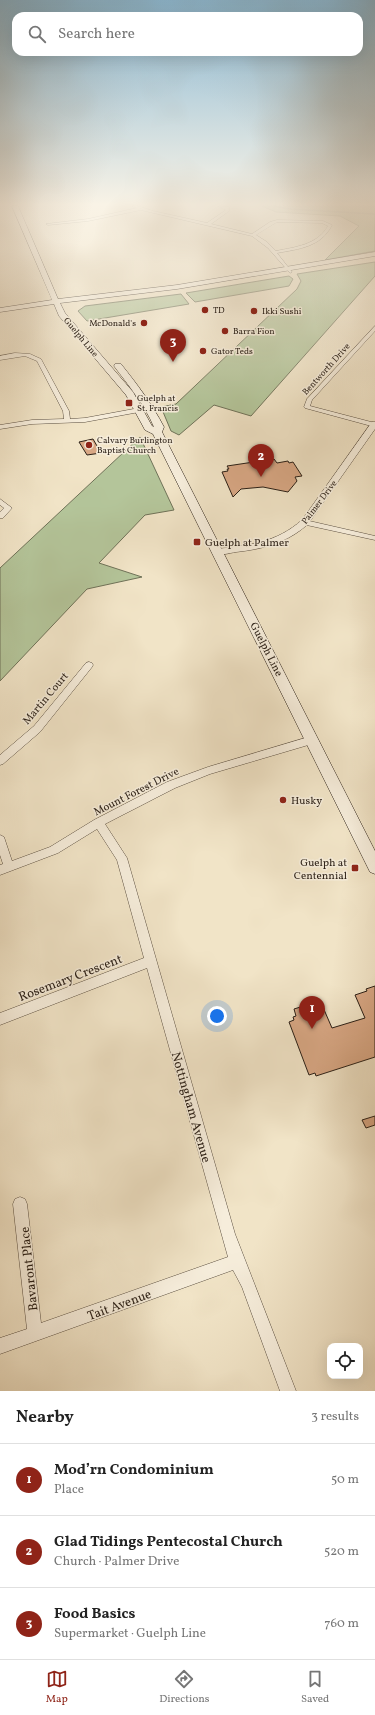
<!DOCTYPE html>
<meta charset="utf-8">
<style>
body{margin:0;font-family:Vollkorn,serif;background:#f6f6f6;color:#222}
.controls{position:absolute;right:12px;bottom:12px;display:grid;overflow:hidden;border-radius:8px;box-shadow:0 4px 16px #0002}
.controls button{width:36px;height:36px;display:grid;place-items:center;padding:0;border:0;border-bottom:1px solid #e0e0e0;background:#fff;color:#222;font:20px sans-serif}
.you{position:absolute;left:217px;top:1016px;width:14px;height:14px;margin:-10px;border:3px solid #fff;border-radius:50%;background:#1a73e8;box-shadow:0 0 0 6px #1a73e833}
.badge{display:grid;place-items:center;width:26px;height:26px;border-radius:50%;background:#8f2418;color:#fff;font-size:13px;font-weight:700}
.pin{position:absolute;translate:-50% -33px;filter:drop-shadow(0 1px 2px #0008)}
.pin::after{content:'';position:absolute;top:21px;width:14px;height:12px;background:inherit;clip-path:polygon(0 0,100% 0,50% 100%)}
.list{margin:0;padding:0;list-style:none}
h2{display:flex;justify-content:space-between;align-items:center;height:52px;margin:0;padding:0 16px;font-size:17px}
h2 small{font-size:13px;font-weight:400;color:#767676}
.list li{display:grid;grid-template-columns:26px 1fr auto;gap:12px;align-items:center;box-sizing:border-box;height:72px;padding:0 16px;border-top:1px solid #e0e0e0}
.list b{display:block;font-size:15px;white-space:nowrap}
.list p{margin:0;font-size:13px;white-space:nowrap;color:#767676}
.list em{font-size:13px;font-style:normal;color:#767676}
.icon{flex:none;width:22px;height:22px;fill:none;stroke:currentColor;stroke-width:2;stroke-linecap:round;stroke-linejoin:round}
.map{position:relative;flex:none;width:375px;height:1391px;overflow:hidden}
.search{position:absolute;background:#fff;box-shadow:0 4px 16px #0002;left:12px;right:12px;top:12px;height:44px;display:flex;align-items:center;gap:10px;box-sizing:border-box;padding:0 14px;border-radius:12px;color:#767676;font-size:15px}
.sheet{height:268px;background:#fff}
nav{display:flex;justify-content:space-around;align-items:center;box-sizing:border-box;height:56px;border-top:1px solid #e0e0e0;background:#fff;font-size:11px;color:#767676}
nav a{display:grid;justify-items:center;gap:2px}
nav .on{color:#8f2418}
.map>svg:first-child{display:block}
</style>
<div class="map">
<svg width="375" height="1391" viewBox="0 0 375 1391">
<rect width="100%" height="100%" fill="#f1e4c7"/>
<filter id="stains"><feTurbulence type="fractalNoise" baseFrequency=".005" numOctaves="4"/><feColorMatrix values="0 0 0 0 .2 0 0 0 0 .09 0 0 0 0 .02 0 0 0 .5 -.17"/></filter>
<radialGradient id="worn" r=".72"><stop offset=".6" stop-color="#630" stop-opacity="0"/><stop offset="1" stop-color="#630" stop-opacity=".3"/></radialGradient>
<!-- green -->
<g fill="#b4c59a" stroke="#6f7258">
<polygon points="262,206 375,206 375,251 325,260 359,226 340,216 276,212"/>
<polygon points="375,262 375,276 251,416 214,405 179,435 171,431 161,407 176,404 297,289 301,281 297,274"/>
<polygon points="289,276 293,279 289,286 195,302 186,293"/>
<polygon points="181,294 189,304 87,321 78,311 85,306"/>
<polygon points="140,437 174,510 145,515 99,563 142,577 87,589 0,681 0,568"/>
</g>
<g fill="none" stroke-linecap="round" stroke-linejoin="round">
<!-- stream -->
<polyline stroke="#6e7e77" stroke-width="1.5" points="273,206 290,209 375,214"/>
</g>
<!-- building -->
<g fill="#d8a784" stroke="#2a1f16">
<polygon points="93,439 101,453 87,455 79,442"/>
<polygon points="274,459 277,463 288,461 289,463 293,462 302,476 295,477 297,481 288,492 263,487 241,489 233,497 222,472 228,471 227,469 229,469 227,466"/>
<polygon points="375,986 375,1057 316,1076 315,1073 309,1075 289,1022 294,1020 293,1017 296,1016 294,1009 307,1005 308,1009 322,1005 332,1028 365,1018 355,995 367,991 366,989"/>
<polygon points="375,1116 375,1125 366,1128 362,1120"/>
</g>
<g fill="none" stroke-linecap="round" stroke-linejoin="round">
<!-- minor casing -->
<g stroke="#5c5042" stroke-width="1">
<g id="minor">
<path d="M132,206H138L153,211L207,223L226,210L218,206L229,207V211L211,224L252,234L270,222L277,220L323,221L332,225C321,247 299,249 277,253L292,272L290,273L268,248L252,236L141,210L88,221L48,225L46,224L88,219L137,208ZM277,222L322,223L328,226C317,245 296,247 276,251L267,242L256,235Z"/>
<polygon points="375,326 375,331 312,400 310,406 375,423 375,427 305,408 304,407 307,399"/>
<polygon points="15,353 30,354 41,359 69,411 70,419 85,418 150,406 153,408 150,410 85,422 32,424 0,429 0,425 32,420 64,419 63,411 37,361 25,356 0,360 0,356"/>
<polygon points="0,499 12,508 3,518 0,518 0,512 4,508 0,505"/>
<polygon points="302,520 305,520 375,536 375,540 302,524"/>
<polygon points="89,662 92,663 93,665 92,667 40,732 3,764 0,765 0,755 34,726 86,663"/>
<polygon points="312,736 315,737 317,740 315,743 210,774 175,788 105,824 127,858 235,1234 296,1391 280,1391 242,1287 233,1270 0,1354 0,1338 27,1329 13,1204 15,1199 20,1197 25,1199 27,1204 41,1323 228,1257 147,968 0,1025 0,1013 144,958 117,860 97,829 58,853 0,875 0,865 3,864 0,855 0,835 4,837 12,861 50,847 94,820 167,782 208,767"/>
</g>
</g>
<!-- tertiary casing -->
<g stroke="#5c5042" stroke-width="1">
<path id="tertiary" d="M372,422H375V429L308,524C287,543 263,549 236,552C229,553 221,556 214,554L212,552L214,550L217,549C250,545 276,543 302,520Z"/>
</g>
<!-- secondary casing -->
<g stroke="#2a1f16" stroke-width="1">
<path id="secondary" d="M12,206H18L58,299L177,285L375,252V256L177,289L60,303L65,313L133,392L152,426L154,427C144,404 129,386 114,366L115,364H121C137,384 152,404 164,427L162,432L375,851V874L370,872L153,434L145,430L126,395L59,316L54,304L0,312V308L52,300Z"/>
</g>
<!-- minor -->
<use href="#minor" fill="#f6eddb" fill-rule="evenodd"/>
<!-- tertiary -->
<use href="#tertiary" fill="#f6eddb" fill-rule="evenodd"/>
<!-- secondary -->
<use href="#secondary" fill="#f6eddb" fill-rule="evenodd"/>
</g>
<!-- sky -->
<linearGradient id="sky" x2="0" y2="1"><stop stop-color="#89b8d4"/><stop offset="0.51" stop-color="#f9f3e6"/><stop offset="1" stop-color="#f9f3e6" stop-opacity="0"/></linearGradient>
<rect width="375" height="401" fill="url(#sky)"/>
<!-- markers -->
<g fill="#8f2418" stroke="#f6eddb" stroke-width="1.5">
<circle cx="205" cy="310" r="4"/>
<circle cx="254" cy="311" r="4"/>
<circle cx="144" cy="323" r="4"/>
<circle cx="225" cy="331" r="4"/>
<circle cx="203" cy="351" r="4"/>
<rect x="125" y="399" width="8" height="8" rx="2"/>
<circle cx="89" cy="445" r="4"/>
<rect x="193" y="538" width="8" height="8" rx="2"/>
<circle cx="283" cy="800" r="4"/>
<rect x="351" y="864" width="8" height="8" rx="2"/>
</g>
<g text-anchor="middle" stroke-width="3" stroke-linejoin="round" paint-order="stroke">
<!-- far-poi labels -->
<g font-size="9" fill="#2a1f16" stroke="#f6eddb" text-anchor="start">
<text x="213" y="313">TD</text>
<text x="262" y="314">Ikki Sushi</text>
<text x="136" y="326" text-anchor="end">McDonald's</text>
<text x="233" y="334">Barra Fion</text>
<text x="211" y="354">Gator Teds</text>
<text x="137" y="401">Guelph at<tspan x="137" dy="10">St. Francis</tspan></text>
<text x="97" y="443">Calvary Burlington<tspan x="97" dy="10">Baptist Church</tspan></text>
</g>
<!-- far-street labels -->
<g font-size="9" fill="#2a1f16" stroke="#f6eddb">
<text transform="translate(81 337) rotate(50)" y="3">Guelph Line</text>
<text transform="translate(326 369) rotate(-48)" y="3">Bentworth Drive</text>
<text transform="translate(319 502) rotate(-53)" y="3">Palmer Drive</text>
</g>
<!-- poi labels -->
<g font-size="11" fill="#2a1f16" stroke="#f6eddb" text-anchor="start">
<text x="205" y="546">Guelph at Palmer</text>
<text x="291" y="804">Husky</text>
<text x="347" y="866" text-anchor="end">Guelph at<tspan x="347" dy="13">Centennial</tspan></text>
</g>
<!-- street labels -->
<g font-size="11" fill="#2a1f16" stroke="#f6eddb">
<text transform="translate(267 649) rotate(63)" y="4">Guelph Line</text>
<text transform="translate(45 698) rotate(-50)" y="4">Martin Court</text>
<text transform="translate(136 791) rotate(-27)" y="4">Mount Forest Drive</text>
</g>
<!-- near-street labels -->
<g font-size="13" fill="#2a1f16" stroke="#f6eddb">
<text transform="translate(70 977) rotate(-21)" y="5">Rosemary Crescent</text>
<text transform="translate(192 1107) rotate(74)" y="5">Nottingham Avenue</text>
<text transform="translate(28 1269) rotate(-96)" y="5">Bavaront Place</text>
<text transform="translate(119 1304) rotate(-20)" y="5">Tait Avenue</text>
</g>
</g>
<rect width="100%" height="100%" filter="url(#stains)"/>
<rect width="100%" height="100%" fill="url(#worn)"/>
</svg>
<div class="controls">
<button><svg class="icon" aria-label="locate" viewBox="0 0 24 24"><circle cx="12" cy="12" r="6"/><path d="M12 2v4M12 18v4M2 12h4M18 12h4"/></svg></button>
</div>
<div class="you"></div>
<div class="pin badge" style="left:312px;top:1029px">1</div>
<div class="pin badge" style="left:261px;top:477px">2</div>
<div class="pin badge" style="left:173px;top:362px">3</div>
<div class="search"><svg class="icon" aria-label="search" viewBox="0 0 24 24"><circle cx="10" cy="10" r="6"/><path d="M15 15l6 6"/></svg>Search here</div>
</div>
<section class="sheet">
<h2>Nearby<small>3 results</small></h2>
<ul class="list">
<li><span class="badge">1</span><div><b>Mod’rn Condominium</b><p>Place</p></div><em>50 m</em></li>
<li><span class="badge">2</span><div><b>Glad Tidings Pentecostal Church</b><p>Church · Palmer Drive</p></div><em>520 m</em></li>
<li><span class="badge">3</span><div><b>Food Basics</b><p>Supermarket · Guelph Line</p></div><em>760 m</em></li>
</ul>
</section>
<nav>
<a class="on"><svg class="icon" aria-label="map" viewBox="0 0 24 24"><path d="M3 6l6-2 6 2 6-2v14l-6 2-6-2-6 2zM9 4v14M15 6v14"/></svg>Map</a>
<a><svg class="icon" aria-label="directions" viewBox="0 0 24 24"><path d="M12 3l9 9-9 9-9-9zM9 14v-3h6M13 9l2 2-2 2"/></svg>Directions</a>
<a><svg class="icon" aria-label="saved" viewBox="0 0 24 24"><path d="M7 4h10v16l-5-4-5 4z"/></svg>Saved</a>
</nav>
